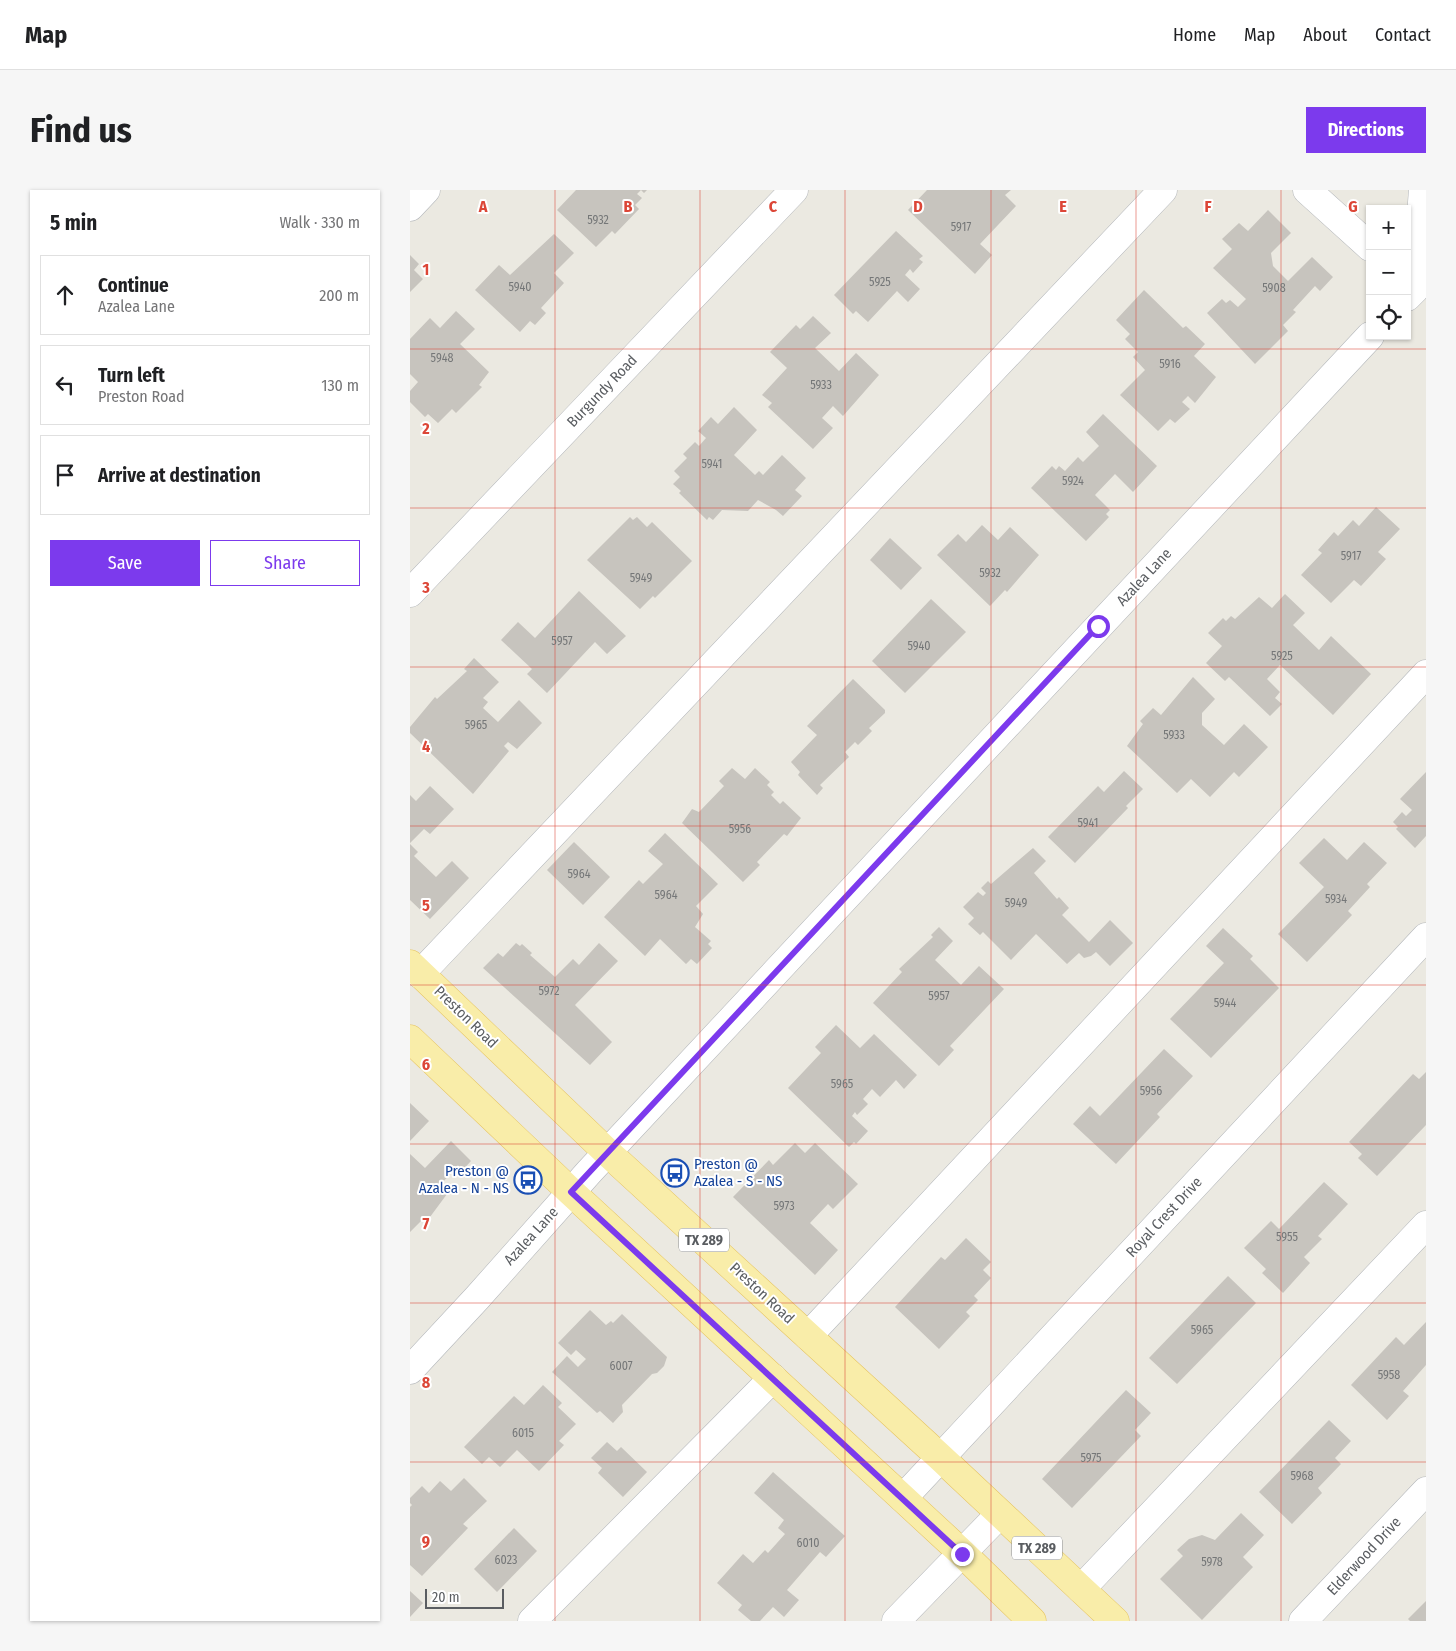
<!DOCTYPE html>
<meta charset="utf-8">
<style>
body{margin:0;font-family:"Fira Sans Condensed",sans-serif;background:#f6f6f6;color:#202124}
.controls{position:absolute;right:15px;top:15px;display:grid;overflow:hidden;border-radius:0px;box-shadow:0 1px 4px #0004}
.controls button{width:45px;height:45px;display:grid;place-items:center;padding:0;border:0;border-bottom:1px solid #e0e0e0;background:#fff;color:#202124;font:25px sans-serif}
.scale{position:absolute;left:15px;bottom:12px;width:79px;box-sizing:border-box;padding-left:5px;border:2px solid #5a5d61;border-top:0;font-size:14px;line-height:18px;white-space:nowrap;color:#5a5d61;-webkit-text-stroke:4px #fff;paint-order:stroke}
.stop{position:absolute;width:15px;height:15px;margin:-11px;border:4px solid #7c3aed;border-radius:50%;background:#fff}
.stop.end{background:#7c3aed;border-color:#fff;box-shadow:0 1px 5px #0008}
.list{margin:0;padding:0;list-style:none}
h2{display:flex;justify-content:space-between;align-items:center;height:65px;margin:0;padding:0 20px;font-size:21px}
h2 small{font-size:16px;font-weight:400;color:#757577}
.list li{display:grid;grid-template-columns:32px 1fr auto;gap:15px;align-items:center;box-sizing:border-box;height:80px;margin:0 10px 10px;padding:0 10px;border:1px solid #e0e0e0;border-radius:0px}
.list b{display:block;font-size:19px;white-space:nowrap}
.list p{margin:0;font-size:16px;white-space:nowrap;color:#757577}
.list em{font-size:16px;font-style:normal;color:#757577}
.actions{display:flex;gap:10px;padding:15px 20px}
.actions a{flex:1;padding:11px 0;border:1px solid #7c3aed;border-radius:0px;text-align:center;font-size:18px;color:#7c3aed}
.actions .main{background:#7c3aed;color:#fff}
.icon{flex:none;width:28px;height:28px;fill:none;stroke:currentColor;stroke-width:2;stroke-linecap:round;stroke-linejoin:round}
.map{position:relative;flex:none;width:1016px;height:1431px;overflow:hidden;border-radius:0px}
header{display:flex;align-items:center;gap:30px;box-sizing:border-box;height:70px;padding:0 25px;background:#fff;border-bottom:1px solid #e0e0e0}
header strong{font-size:24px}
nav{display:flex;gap:28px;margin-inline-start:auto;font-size:18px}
.intro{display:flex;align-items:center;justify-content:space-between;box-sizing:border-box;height:120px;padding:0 30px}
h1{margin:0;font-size:35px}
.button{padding:12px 22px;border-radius:0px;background:#7c3aed;color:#fff;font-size:18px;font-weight:700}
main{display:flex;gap:30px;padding:0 30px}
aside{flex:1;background:#fff;border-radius:0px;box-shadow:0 1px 4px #0004}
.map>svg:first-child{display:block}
</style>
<header>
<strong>Map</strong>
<nav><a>Home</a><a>Map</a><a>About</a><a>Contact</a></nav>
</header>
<div class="intro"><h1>Find us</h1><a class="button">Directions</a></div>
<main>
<aside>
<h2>5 min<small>Walk · 330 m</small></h2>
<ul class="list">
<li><svg class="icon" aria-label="ahead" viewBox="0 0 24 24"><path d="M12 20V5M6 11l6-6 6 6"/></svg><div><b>Continue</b><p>Azalea Lane</p></div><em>200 m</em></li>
<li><svg class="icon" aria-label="left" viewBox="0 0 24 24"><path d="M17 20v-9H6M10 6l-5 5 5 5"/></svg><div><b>Turn left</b><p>Preston Road</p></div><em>130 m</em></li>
<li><svg class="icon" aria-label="arrive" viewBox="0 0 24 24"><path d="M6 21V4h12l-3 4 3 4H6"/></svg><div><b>Arrive at destination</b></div></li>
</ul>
<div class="actions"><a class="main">Save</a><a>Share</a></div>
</aside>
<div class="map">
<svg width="1016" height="1431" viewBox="0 0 1016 1431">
<rect width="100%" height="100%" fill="#ebe9e1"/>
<!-- building -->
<g fill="#c7c4be">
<polygon points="166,0 237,0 234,3 231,0 227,4 232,8 225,15 229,19 205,44 202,41 186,57 147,20"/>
<polygon points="517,0 601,0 595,5 606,16 570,54 582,65 565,84 498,20"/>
<polygon points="858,20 881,43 861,63 863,76 878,91 902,67 923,87 910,101 905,96 883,120 886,122 873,135 878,141 845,174 797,123 812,109 816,113 820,110 828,117 836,109 803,78 822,59 812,49 829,33 838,41"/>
<polygon points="486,41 513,66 509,69 513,72 503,83 500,79 495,85 510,99 498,112 487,101 458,132 446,121 443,124 424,105"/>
<polygon points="144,44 164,63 144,83 154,93 131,118 136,123 125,135 120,131 110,142 65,100 89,75 100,85"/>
<polygon points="0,65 9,74 4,80 13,89 0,102"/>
<polygon points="734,100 773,138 776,136 795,154 784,166 806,187 785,213 778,206 772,212 780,219 765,233 760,229 748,241 710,205 735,180 723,167 728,162 715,149 720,144 706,130"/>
<polygon points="46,121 65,139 50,154 79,182 69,195 72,197 46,223 42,219 28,233 18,224 15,227 0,212 0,201 8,192 0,184 0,149 20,128 30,138"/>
<polygon points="403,126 421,143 405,158 429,181 446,163 469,185 433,226 423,216 412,228 423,238 403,259 358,217 362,213 352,205 377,178 360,162 386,135 390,139"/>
<polygon points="324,217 347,240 324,265 345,285 349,281 353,285 372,265 396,288 385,300 392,306 373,326 366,320 348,310 338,321 312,320 303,330 299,327 297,330 269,303 271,301 263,294 270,287 264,281 277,268 273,264 285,252 289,256 296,248 288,241 301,227 308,234"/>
<polygon points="693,224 747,276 723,302 705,284 685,305 700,320 696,324 699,327 676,351 621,298 642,276 646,280 649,276 655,281 668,267 673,272 689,256 676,242"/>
<polygon points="966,317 990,339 968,362 976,369 951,396 944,390 921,413 891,385 912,363 908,360 924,342 928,346 943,330 949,336"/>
<polygon points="220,327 223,330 227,327 237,337 242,332 282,371 245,408 243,406 230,419 177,370"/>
<polygon points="572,335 588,350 600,337 629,365 597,402 595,400 580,416 527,365 548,344 556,352"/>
<polygon points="480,348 512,378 491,400 460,370"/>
<polygon points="169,401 216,446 197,464 185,452 137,503 117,484 122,479 91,450 108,432 125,448"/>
<polygon points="875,404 895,423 883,435 909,460 921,446 961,484 923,525 870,475 857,489 870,502 865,508 872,514 860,526 819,487 815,491 796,473 812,456 798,443 813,428 816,431 821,426 825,429 849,407 862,418"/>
<polygon points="521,409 556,442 495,503 462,471"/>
<polygon points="64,468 89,492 73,508 78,512 73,518 88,532 109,510 132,533 107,559 98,552 94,556 99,561 63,604 0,543 0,537 25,507 27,509 57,481 54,479"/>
<polygon points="783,487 805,509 792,523 792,535 814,555 834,534 858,557 829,587 824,582 800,607 781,589 767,603 717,556 733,534 730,531 743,518 751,525"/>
<polygon points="443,489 475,520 475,523 459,538 462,541 448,555 445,552 435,562 439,567 410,595 413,598 407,605 388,585 390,582 381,572 407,545 397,536"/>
<polygon points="322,578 335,589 345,578 360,592 357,595 364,602 361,605 370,614 373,611 391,628 377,646 374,644 347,672 350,675 333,692 272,633 282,619 289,622 314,596 309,591"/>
<polygon points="714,581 733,599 716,616 718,618 665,673 638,647 688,596 694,602"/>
<polygon points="1016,582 1016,646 1005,658 986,639 988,637 983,632 992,622 996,626 1002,620 990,609"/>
<polygon points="20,596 44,619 20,644 14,639 0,653 0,605 6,611"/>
<polygon points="255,643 308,694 286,716 293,724 285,737 301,751 298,754 302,758 287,774 281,769 276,774 250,749 235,766 194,727 229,690 233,694 253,674 238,661"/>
<polygon points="914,648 937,670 954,652 977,673 957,694 960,697 938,721 942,725 897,772 868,744 914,697 889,673"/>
<polygon points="164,652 200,687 173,715 137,680"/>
<polygon points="0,654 8,662 4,666 26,687 42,671 59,688 20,729 0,710"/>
<polygon points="623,658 636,671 624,683 647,709 649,707 659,718 652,725 679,752 700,730 723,753 700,776 686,762 681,766 674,768 669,763 657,774 626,744 601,770 573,742 570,745 558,734 564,728 553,717 568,702 573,706 576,703 571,698 578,691 581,694"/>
<polygon points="529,737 543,751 525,770 551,795 569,776 594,799 540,856 544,860 529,876 463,813 492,782 489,779 523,747 521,745"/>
<polygon points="813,738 843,766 840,769 869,798 801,868 760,829 814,773 796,756"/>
<polygon points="106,753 110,756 112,754 122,763 120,765 145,787 163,769 169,775 189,753 208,771 165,815 202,852 180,875 73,778 88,763 93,767"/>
<polygon points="426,835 450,858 464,844 507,885 494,899 486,890 470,907 462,899 453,909 458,914 447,925 445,922 442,926 458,941 446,954 444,952 439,957 378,898 411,863 405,857"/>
<polygon points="754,859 783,886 747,924 750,927 706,974 663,934 680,916 690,926"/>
<polygon points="1016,882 1016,935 967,986 948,968 952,964 939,952 1003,884 1009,889"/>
<polygon points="0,913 19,931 0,951"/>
<polygon points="41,951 61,971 49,984 45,979 32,993 40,1000 17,1031 14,1028 0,1042 0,964 15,978"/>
<polygon points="385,953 395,963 405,953 448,994 423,1019 418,1014 400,1033 428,1060 405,1085 323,1007 359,970 363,975"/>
<polygon points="914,992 938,1014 908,1046 912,1049 894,1067 900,1073 873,1103 852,1083 856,1079 834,1058 861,1031 869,1039"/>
<polygon points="556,1048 581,1072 573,1080 581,1088 564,1106 568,1110 556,1122 560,1126 529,1159 485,1117 531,1067 535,1070"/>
<polygon points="818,1086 846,1113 767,1194 739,1168"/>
<polygon points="180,1120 196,1135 201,1131 203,1133 212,1124 257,1167 254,1176 247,1183 242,1184 212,1215 213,1222 203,1233 190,1221 187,1223 142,1182 157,1166 168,1177 176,1169 166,1160 161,1165 148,1153"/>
<polygon points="1016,1132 1016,1175 993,1201 999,1206 977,1230 941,1195 986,1147 994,1155"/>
<polygon points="133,1195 152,1213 148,1217 166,1234 149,1251 154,1255 129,1281 107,1260 90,1277 79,1267 72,1274 54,1257 104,1206 114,1215"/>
<polygon points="716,1200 741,1223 725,1240 731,1246 662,1318 632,1289"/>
<polygon points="919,1230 941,1251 925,1268 931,1274 908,1298 912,1303 882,1334 849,1302"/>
<polygon points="197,1252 207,1261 211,1257 237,1282 213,1307 188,1283 192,1278 181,1268"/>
<polygon points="363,1282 435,1346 416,1367 410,1362 377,1400 389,1410 374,1427 363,1417 350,1431 341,1431 328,1420 332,1415 307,1393 333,1364 343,1373 355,1360 358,1363 375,1344 368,1338 374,1330 344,1303"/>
<polygon points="54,1288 77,1311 53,1334 58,1338 12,1386 0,1375 0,1317 2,1315 0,1313 0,1308 12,1296 19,1303 30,1291 41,1301"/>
<polygon points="831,1323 854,1345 833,1367 843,1377 792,1430 750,1389 773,1366 767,1360 779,1349 792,1345 805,1350"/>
<polygon points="104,1338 127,1361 87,1402 64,1379"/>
<polygon points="0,1401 13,1413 0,1427"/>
<polygon points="1016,1411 1016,1431 1000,1431 998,1429"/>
</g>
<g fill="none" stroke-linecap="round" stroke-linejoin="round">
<!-- minor casing -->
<g stroke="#b4b7bb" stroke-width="29">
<g id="minor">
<polyline points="897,0 960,57"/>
<polyline points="0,17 16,0"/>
<polyline points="997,107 1005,99 1013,0"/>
<polyline points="0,403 384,0"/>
<polyline points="10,784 753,0"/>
<polyline points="398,1146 1016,484"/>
<polyline points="0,1180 67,1108 179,982 960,146"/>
<polyline points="493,1308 1016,747"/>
<polyline points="671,1399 1016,1035"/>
<polyline points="122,1431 363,1188"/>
<polyline points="486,1431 590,1324"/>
<polyline points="893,1431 1016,1301"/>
</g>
</g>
<!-- major casing -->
<g stroke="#e6c35f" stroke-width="29">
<g id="major">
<polyline points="0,774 197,962 530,1267 705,1431"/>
<polyline points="0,849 161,1002 552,1363 622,1431"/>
</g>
</g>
<!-- minor -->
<use href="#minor" stroke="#fff" stroke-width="28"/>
<!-- major -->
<use href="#major" stroke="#f9eda9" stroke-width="28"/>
</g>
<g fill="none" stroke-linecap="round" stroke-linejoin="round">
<!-- route -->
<polyline stroke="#7c3aed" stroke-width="6" points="552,1364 161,1002 688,436"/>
</g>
<!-- grid -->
<path fill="none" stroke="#dc4637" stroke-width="1" stroke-opacity="0.55" d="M145,0V1431M290,0V1431M435,0V1431M581,0V1431M726,0V1431M871,0V1431M0,159H1016M0,318H1016M0,477H1016M0,636H1016M0,795H1016M0,954H1016M0,1113H1016M0,1272H1016"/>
<!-- icons -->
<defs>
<g id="bus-ring" transform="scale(1.4375)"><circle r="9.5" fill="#fff" stroke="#1a4fb4" stroke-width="1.5"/><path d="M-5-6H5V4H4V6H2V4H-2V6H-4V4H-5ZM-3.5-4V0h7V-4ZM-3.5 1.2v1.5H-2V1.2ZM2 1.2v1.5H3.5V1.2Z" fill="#1a4fb4"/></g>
</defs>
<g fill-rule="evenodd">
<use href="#bus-ring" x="265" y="983"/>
<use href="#bus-ring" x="118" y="990"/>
</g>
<g text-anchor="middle" stroke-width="4" stroke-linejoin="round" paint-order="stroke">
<!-- number labels -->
<g font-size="12" fill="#757778">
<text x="188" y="34">5932</text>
<text x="551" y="41">5917</text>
<text x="470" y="96">5925</text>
<text x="110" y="101">5940</text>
<text x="864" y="102">5908</text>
<text x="32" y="172">5948</text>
<text x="760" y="178">5916</text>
<text x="411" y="199">5933</text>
<text x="302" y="278">5941</text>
<text x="663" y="295">5924</text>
<text x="941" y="370">5917</text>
<text x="580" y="387">5932</text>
<text x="231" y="392">5949</text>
<text x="152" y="455">5957</text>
<text x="509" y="460">5940</text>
<text x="872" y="470">5925</text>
<text x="66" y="539">5965</text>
<text x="764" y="549">5933</text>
<text x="678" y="637">5941</text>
<text x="330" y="643">5956</text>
<text x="169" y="688">5964</text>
<text x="256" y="709">5964</text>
<text x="926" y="713">5934</text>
<text x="606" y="717">5949</text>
<text x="139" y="805">5972</text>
<text x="529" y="810">5957</text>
<text x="815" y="817">5944</text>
<text x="432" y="898">5965</text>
<text x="741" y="905">5956</text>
<text x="374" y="1020">5973</text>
<text x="877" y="1051">5955</text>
<text x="792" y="1144">5965</text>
<text x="211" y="1180">6007</text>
<text x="979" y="1189">5958</text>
<text x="113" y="1247">6015</text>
<text x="681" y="1272">5975</text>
<text x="892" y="1290">5968</text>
<text x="398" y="1357">6010</text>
<text x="96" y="1374">6023</text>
<text x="802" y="1376">5978</text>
</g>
<!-- shield labels -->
<g fill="#fff" stroke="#8c8e90" stroke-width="1">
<rect x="269" y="1038.5" width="50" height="23" rx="4"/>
<rect x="602" y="1346.5" width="50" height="23" rx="4"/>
</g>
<g font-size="14" font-weight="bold" fill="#5a5d61">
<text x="294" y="1055">TX 289</text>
<text x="627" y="1363">TX 289</text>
</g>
<!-- street labels -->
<g font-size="15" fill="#5a5d61" stroke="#fff">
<text transform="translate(192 201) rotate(-46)" y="5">Burgundy Road</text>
<text transform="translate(734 387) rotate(-47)" y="5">Azalea Lane</text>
<text transform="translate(56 827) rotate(44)" y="5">Preston Road</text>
<text transform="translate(754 1027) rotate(-47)" y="5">Royal Crest Drive</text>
<text transform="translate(121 1046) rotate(-48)" y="5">Azalea Lane</text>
<text transform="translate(352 1103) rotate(43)" y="5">Preston Road</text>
<text transform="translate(954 1366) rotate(-47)" y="5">Elderwood Drive</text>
</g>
<!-- transit labels -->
<g font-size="15" fill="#164399" stroke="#fff" text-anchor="start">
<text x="284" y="979">Preston @<tspan x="284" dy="17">Azalea - S - NS</tspan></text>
<text x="99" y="986" text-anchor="end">Preston @<tspan x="99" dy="17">Azalea - N - NS</tspan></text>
</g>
</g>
<g font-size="16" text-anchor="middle" font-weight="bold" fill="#dc4637" stroke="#fff" stroke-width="4" stroke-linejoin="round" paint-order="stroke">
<text x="73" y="22">A</text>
<text x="218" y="22">B</text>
<text x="363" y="22">C</text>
<text x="508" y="22">D</text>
<text x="653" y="22">E</text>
<text x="798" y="22">F</text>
<text x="943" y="22">G</text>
<text x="16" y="85">1</text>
<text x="16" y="244">2</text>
<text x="16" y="403">3</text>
<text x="16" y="562">4</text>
<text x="16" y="721">5</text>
<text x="16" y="880">6</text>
<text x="16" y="1039">7</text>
<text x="16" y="1198">8</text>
<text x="16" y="1357">9</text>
</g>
</svg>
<div class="controls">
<button>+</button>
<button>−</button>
<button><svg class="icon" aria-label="locate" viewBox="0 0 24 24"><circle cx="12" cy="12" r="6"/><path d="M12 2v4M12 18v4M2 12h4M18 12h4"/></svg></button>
</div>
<div class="scale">20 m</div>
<div class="stop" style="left:688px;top:436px"></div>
<div class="stop end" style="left:552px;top:1364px"></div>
</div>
</main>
